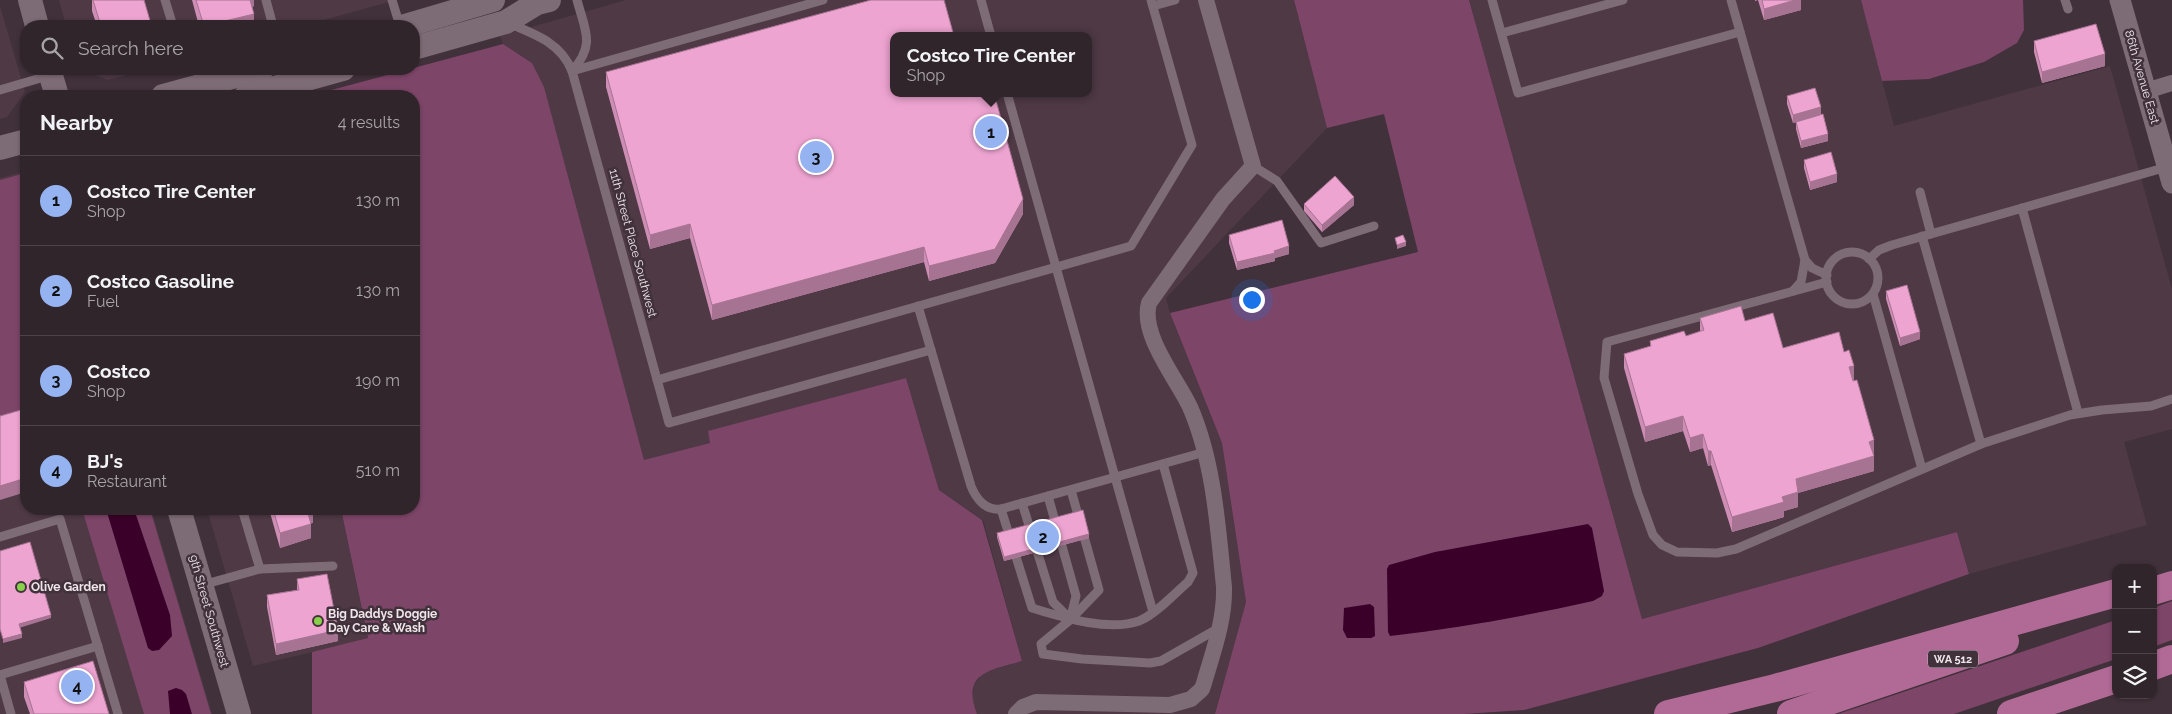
<!DOCTYPE html>
<meta charset="utf-8">
<style>
body{margin:0;font-family:Raleway,sans-serif;background:#392d34;color:#f1f3f6}
.controls{position:absolute;right:15px;bottom:15px;display:grid;overflow:hidden;border-radius:10px;box-shadow:0 1px 4px #0004}
.controls button{width:45px;height:45px;display:grid;place-items:center;padding:0;border:0;border-bottom:1px solid #4c4248;background:#31252c;color:#f1f3f6;font:25px sans-serif}
.you{position:absolute;left:1251px;top:299px;width:18px;height:18px;margin:-12px;border:4px solid #fff;border-radius:50%;background:#1a73e8;box-shadow:0 0 0 8px #1a73e833}
.badge{display:grid;place-items:center;width:32px;height:32px;border-radius:50%;background:#95b2f1;color:#111;font-size:16px;font-weight:700}
.pin{position:absolute;translate:-50% -50%;border:2px solid #fff;box-shadow:0 1px 5px #0006}
.popup{position:absolute;left:890px;top:32px;width:202px;height:65px;box-sizing:border-box;display:grid;place-content:center;border-radius:10px;background:#31252c;filter:drop-shadow(0 1px 4px #0005);font-size:16px;white-space:nowrap;color:#a8a5a9}
.popup b{font-size:19px;color:#f1f3f6}
.popup::after{content:'';position:absolute;left:50%;top:100%;margin-left:-10px;border:10px solid transparent;border-top-color:#31252c}
.list{margin:0;padding:0;list-style:none}
h2{display:flex;justify-content:space-between;align-items:center;height:65px;margin:0;padding:0 20px;font-size:21px}
h2 small{font-size:16px;font-weight:400;color:#a8a5a9}
.list li{display:grid;grid-template-columns:32px 1fr auto;gap:15px;align-items:center;box-sizing:border-box;height:90px;padding:0 20px;border-top:1px solid #4c4248}
.list b{display:block;font-size:19px;white-space:nowrap}
.list p{margin:0;font-size:16px;white-space:nowrap;color:#a8a5a9}
.list em{font-size:16px;font-style:normal;color:#a8a5a9}
.icon{flex:none;width:28px;height:28px;fill:none;stroke:currentColor;stroke-width:2;stroke-linecap:round;stroke-linejoin:round}
.map{position:relative;flex:none;width:2172px;height:714px;overflow:hidden}
.search{position:absolute;background:#31252c;box-shadow:0 1px 4px #0004;left:20px;top:20px;width:400px;height:55px;display:flex;align-items:center;gap:12px;box-sizing:border-box;padding:0 18px;border-radius:20px;color:#a8a5a9;font-size:19px}
.panel{position:absolute;background:#31252c;box-shadow:0 1px 4px #0004;left:20px;top:90px;width:400px;height:425px;border-radius:20px}
.map>svg:first-child{display:block}
</style>
<div class="map">
<svg width="2172" height="714" viewBox="0 0 2172 714">
<rect width="100%" height="100%" fill="#41313a"/>
<!-- built -->
<g fill="#4e3945" fill-rule="evenodd">
<polygon points="59,0 396,0 302,26 66,26"/>
<path d="M626,0H1294L1327,128L1166,298L1170,313L1222,443L1246,602L1215,714H977L972,701L974,685L984,672L1022,661L983,520L939,490L906,378L708,432L711,443L644,461L584,240L532,63L503,44L500,36ZM894,36H1088V93H894Z"/>
<polygon points="1469,0 1861,0 1894,126 2110,66 2172,289 2172,429 2124,442 2147,525 1969,574 1957,532 1642,619"/>
<polygon points="0,6 25,92 7,117 0,119"/>
<polygon points="80,69 149,69 108,80"/>
<polygon points="26,171 26,509 151,509 212,714 0,714 0,178"/>
<polygon points="207,509 341,509 368,639 253,666"/>
</g>
<!-- green -->
<g fill="#7d4568">
<polygon points="1294,0 1469,0 1642,619 1957,532 1969,574 1758,648 1524,710 1464,714 1215,714 1246,602 1222,443 1170,313 1418,252 1384,114 1327,128"/>
<polygon points="1861,0 2023,0 2024,30 2017,43 1984,62 1929,79 1882,81"/>
<path d="M503,44L532,63L544,87L644,460L710,443L708,431L906,378L939,490L982,520L1022,661C991,670 961,672 977,714H312V652L368,638L341,509H414V96H309Z"/>
<polygon points="26,173 26,410 0,417 0,180"/>
<polygon points="82,509 150,509 211,714 144,714"/>
<polygon points="2172,601 2172,640 2153,647 2153,608"/>
<polygon points="2116,620 2116,659 1954,714 1838,714"/>
</g>
<!-- water -->
<g fill="#3a0029">
<polygon points="106,509 134,509 170,615 172,636 159,650 152,651 148,648"/>
<path d="M1588,524L1592,528L1604,591L1602,596L1593,601C1526,616 1459,628 1390,636L1388,632L1387,569L1389,565L1435,552Z"/>
<polygon points="1370,604 1374,607 1375,636 1371,638 1347,638 1343,630 1344,608"/>
<polygon points="176,688 182,690 186,694 192,714 170,714 168,691"/>
</g>
<g fill="none" stroke-linecap="round" stroke-linejoin="round">
<!-- service -->
<g stroke="#7d6b75" stroke-width="9">
<polyline points="165,0 173,26"/>
<polyline points="266,0 273,26"/>
<polyline points="392,0 400,26"/>
<polyline points="981,0 991,36"/>
<polyline points="1492,0 1518,93 1740,32"/>
<polyline points="1731,0 1805,260 1812,268 1827,275"/>
<polyline points="2065,0 2068,9"/>
<polyline points="1153,6 1175,0"/>
<path d="M508,23C535,34 561,43 572,71L669,423L931,350"/>
<polyline points="1502,33 1623,0"/>
<polyline points="572,71 823,0"/>
<path d="M572,71C596,45 585,30 577,0"/>
<polyline points="0,90 51,75"/>
<polyline points="1007,93 1153,612"/>
<polyline points="1253,166 1277,181 1321,243 1374,226"/>
<polyline points="1920,192 1931,234"/>
<polyline points="2022,208 2078,413"/>
<polyline points="1922,236 1981,444"/>
<circle cx="1852" cy="278" r="26"/>
<polyline points="1869,259 1879,250 1892,245 2167,167"/>
<polyline points="1827,282 1607,342 1604,378 1638,494 1653,535 1662,545 1677,552 1717,553 1736,549 1981,444 2070,415 2102,410 2151,406 2172,399"/>
<polyline points="1793,291 1801,282 1805,260"/>
<polyline points="1873,294 1922,469"/>
<path d="M918,306L971,486C976,499 986,511 1001,509L1205,452"/>
<polyline points="657,380 1131,246 1192,145 1151,0"/>
<polyline points="1071,490 1099,590 1070,620 1041,644 1043,654 1082,659 1150,663 1161,661 1219,628"/>
<polyline points="1048,496 1076,596 1070,620"/>
<polyline points="1022,503 1053,602 1070,619"/>
<path d="M1001,509L1032,608C1062,617 1108,632 1139,621C1155,615 1175,593 1188,582L1193,573L1163,464"/>
<polyline points="0,537 60,519 118,714"/>
<polyline points="260,569 333,566"/>
<polyline points="202,585 260,569 242,509"/>
<polyline points="11,714 0,675 98,646"/>
</g>
<!-- minor -->
<g stroke="#7d6b75" stroke-width="16">
<polyline points="2146,91 2172,83"/>
<path d="M1016,714L1023,707L1036,702L1170,705L1191,699L1202,689L1204,683C1213,652 1225,620 1224,587C1218,528 1214,462 1190,407C1177,379 1140,335 1149,303L1223,199L1253,166L1206,0"/>
</g>
<!-- tertiary -->
<polyline stroke="#7d6b75" stroke-width="21" points="2120,0 2172,183"/>
<!-- secondary -->
<g stroke="#7d6b75" stroke-width="24">
<polyline points="30,0 37,26"/>
<polyline points="405,26 493,0"/>
<polyline points="414,48 506,22 537,3 549,0"/>
<polyline points="49,69 57,96"/>
<polyline points="163,96 262,69"/>
<polyline points="246,96 343,69"/>
<polyline points="0,148 26,141"/>
<polyline points="179,509 239,714"/>
</g>
<!-- motorway -->
<g stroke="#b06a95" stroke-width="28">
<polyline points="2153,591 2172,585"/>
<polyline points="2153,666 2172,659"/>
<polyline points="1668,714 1775,688 2116,593"/>
<polyline points="1791,714 2005,641"/>
<polyline points="2011,714 2116,679"/>
</g>
</g>
<!-- wall -->
<g fill="#cd8db4">
<polygon points="92,0 144,0 151,26 97,26 92,11"/>
<polygon points="192,0 254,0 254,6 252,7 254,26 199,26"/>
<polygon points="1755,0 1801,0 1801,10 1764,20 1758,0 1755,1"/>
<polygon points="894,36 1023,214 995,263 929,281 924,262 712,320 690,238 650,249 606,87 606,72"/>
<polygon points="2034,41 2105,66 2042,83 2034,52"/>
<polygon points="1787,96 1821,115 1828,141 1801,148 1796,129 1796,122 1793,123 1787,104"/>
<polygon points="1804,160 1837,182 1810,190 1804,168"/>
<polygon points="1304,204 1354,205 1322,232 1304,211"/>
<polygon points="1229,235 1289,254 1275,258 1275,261 1237,270 1229,243"/>
<polygon points="1886,291 1920,339 1900,346 1886,299"/>
<polygon points="1700,318 1745,321 1783,348 1844,352 1854,380 1874,454 1873,455 1874,471 1798,493 1798,507 1784,511 1784,517 1732,532 1711,465 1708,466 1703,448 1690,452 1683,431 1645,442 1624,368 1624,354 1650,346 1650,341 1686,336 1700,332"/>
<polygon points="269,509 313,509 313,523 311,523 311,538 280,548"/>
<polygon points="997,533 1089,538 1004,561 997,537"/>
<polygon points="297,579 338,641 276,655 267,607 267,595 297,590"/>
<polygon points="24,682 109,714 30,714 24,697"/>
</g>
<!-- shaded-wall -->
<g fill="#a77392">
<polygon points="248,0 254,0 254,6 248,8"/>
<polygon points="1795,0 1801,0 1801,10 1764,20 1764,9"/>
<polygon points="254,14 254,26 204,26"/>
<polygon points="2105,54 2105,66 2042,83 2042,72"/>
<polygon points="1821,107 1821,115 1793,123 1793,115"/>
<polygon points="1828,134 1828,141 1801,148 1801,141"/>
<polygon points="1837,174 1837,182 1810,190 1810,182"/>
<polygon points="1354,197 1354,205 1322,232 1322,225"/>
<polygon points="1023,199 1023,214 995,263 929,281 929,266"/>
<polygon points="690,224 690,238 650,249 650,235"/>
<polygon points="1406,242 1406,246 1397,249 1397,245"/>
<polygon points="1289,246 1289,254 1275,258 1275,261 1237,270 1237,262"/>
<polygon points="924,247 924,262 712,320 712,305"/>
<polygon points="1920,332 1920,339 1900,346 1900,338"/>
<polygon points="1854,366 1854,380 1849,382 1849,367"/>
<polygon points="1683,416 1683,431 1645,442 1645,427"/>
<polygon points="1703,434 1703,448 1690,452 1690,438"/>
<polygon points="1874,440 1874,454 1869,456 1869,442"/>
<polygon points="1708,451 1711,451 1711,465 1708,466"/>
<polygon points="1874,456 1874,471 1798,493 1798,507 1784,511 1784,517 1732,532 1732,517 1782,497 1796,479"/>
<polygon points="26,478 26,492 0,500 0,486"/>
<polygon points="310,509 313,509 313,523 307,524 307,510"/>
<polygon points="311,524 311,538 280,548 280,533"/>
<polygon points="1089,534 1089,538 1004,561 1004,557"/>
<polygon points="51,615 51,618 19,628 19,624"/>
<polygon points="338,630 338,641 276,655 276,644"/>
<polygon points="22,634 22,638 3,643 3,639"/>
</g>
<!-- building -->
<g fill="#eea4d1" stroke="#a77392">
<polygon points="93,0 144,0 151,24 143,26 101,26"/>
<polygon points="196,0 250,0 254,14 204,26"/>
<polygon points="871,0 944,0 954,36 894,36 894,93 994,93 1023,199 995,249 929,266 924,247 712,305 690,224 650,235 606,72"/>
<polygon points="1762,0 1795,0 1764,9"/>
<polygon points="2096,24 2105,54 2042,72 2034,41"/>
<polygon points="1815,88 1821,107 1793,115 1787,96"/>
<polygon points="1823,114 1828,134 1801,141 1796,122"/>
<polygon points="1831,152 1837,174 1810,182 1804,160"/>
<polygon points="1335,176 1354,197 1322,225 1304,204"/>
<polygon points="1282,220 1289,246 1274,251 1275,253 1237,262 1229,235"/>
<polygon points="1403,235 1406,242 1397,245 1395,238"/>
<polygon points="1907,285 1920,332 1900,338 1886,291"/>
<polygon points="1741,306 1745,321 1773,313 1783,348 1839,332 1844,352 1849,350 1854,366 1849,367 1853,381 1857,380 1874,440 1869,442 1874,456 1796,479 1798,492 1782,497 1784,502 1732,517 1711,451 1708,451 1703,434 1690,438 1683,416 1645,427 1624,354 1651,346 1650,341 1684,331 1686,336 1704,330 1700,318"/>
<polygon points="21,410 26,428 26,478 0,486 0,416"/>
<polygon points="273,509 310,509 307,510 311,524 280,533"/>
<polygon points="1083,510 1089,534 1004,557 997,533"/>
<polygon points="30,542 51,615 19,624 22,634 3,639 0,629 0,551"/>
<polygon points="327,574 338,630 276,644 267,595 299,590 297,579"/>
<polygon points="93,661 109,714 34,714 24,682"/>
</g>
<!-- markers -->
<g fill="#88cf4a" stroke="#41313a" stroke-width="2">
<circle cx="21" cy="587" r="5"/>
<circle cx="318" cy="621" r="5"/>
</g>
<g text-anchor="middle" stroke-width="5" stroke-linejoin="round" paint-order="stroke">
<!-- shield labels -->
<rect fill="#41313a" stroke="#bcafb6" stroke-width="1" x="1928" y="650.5" width="50" height="17" rx="4"/>
<g font-size="11" font-weight="bold" fill="#f0e5eb">
<text x="1953" y="663">WA 512</text>
</g>
<!-- street labels -->
<g font-size="12" fill="#f0e5eb" stroke="#41313a">
<text transform="translate(2142 77) rotate(74)" y="4">86th Avenue East</text>
<text transform="translate(633 243) rotate(75)" y="4">11th Street Place Southwest</text>
<text transform="translate(209 611) rotate(74)" y="4">9th Street Southwest</text>
</g>
<!-- poi labels -->
<g font-size="12" font-weight="bold" fill="#f0e5eb" stroke="#41313a" text-anchor="start">
<text x="31" y="591">Olive Garden</text>
<text x="328" y="618">Big Daddys Doggie<tspan x="328" dy="14">Day Care &amp; Wash</tspan></text>
</g>
</g>
</svg>
<div class="controls">
<button>+</button>
<button>−</button>
<button><svg class="icon" aria-label="layers" viewBox="0 0 24 24"><path d="M12 4l9 5-9 5-9-5zM3 14l9 5 9-5"/></svg></button>
</div>
<div class="you"></div>
<div class="pin badge" style="left:991px;top:132px">1</div>
<div class="popup"><b>Costco Tire Center</b>Shop</div>
<div class="pin badge" style="left:1043px;top:537px">2</div>
<div class="pin badge" style="left:816px;top:157px">3</div>
<div class="pin badge" style="left:77px;top:686px">4</div>
<div class="search"><svg class="icon" aria-label="search" viewBox="0 0 24 24"><circle cx="10" cy="10" r="6"/><path d="M15 15l6 6"/></svg>Search here</div>
<section class="panel">
<h2>Nearby<small>4 results</small></h2>
<ul class="list">
<li><span class="badge">1</span><div><b>Costco Tire Center</b><p>Shop</p></div><em>130 m</em></li>
<li><span class="badge">2</span><div><b>Costco Gasoline</b><p>Fuel</p></div><em>130 m</em></li>
<li><span class="badge">3</span><div><b>Costco</b><p>Shop</p></div><em>190 m</em></li>
<li><span class="badge">4</span><div><b>BJ's</b><p>Restaurant</p></div><em>510 m</em></li>
</ul>
</section>
</div>
